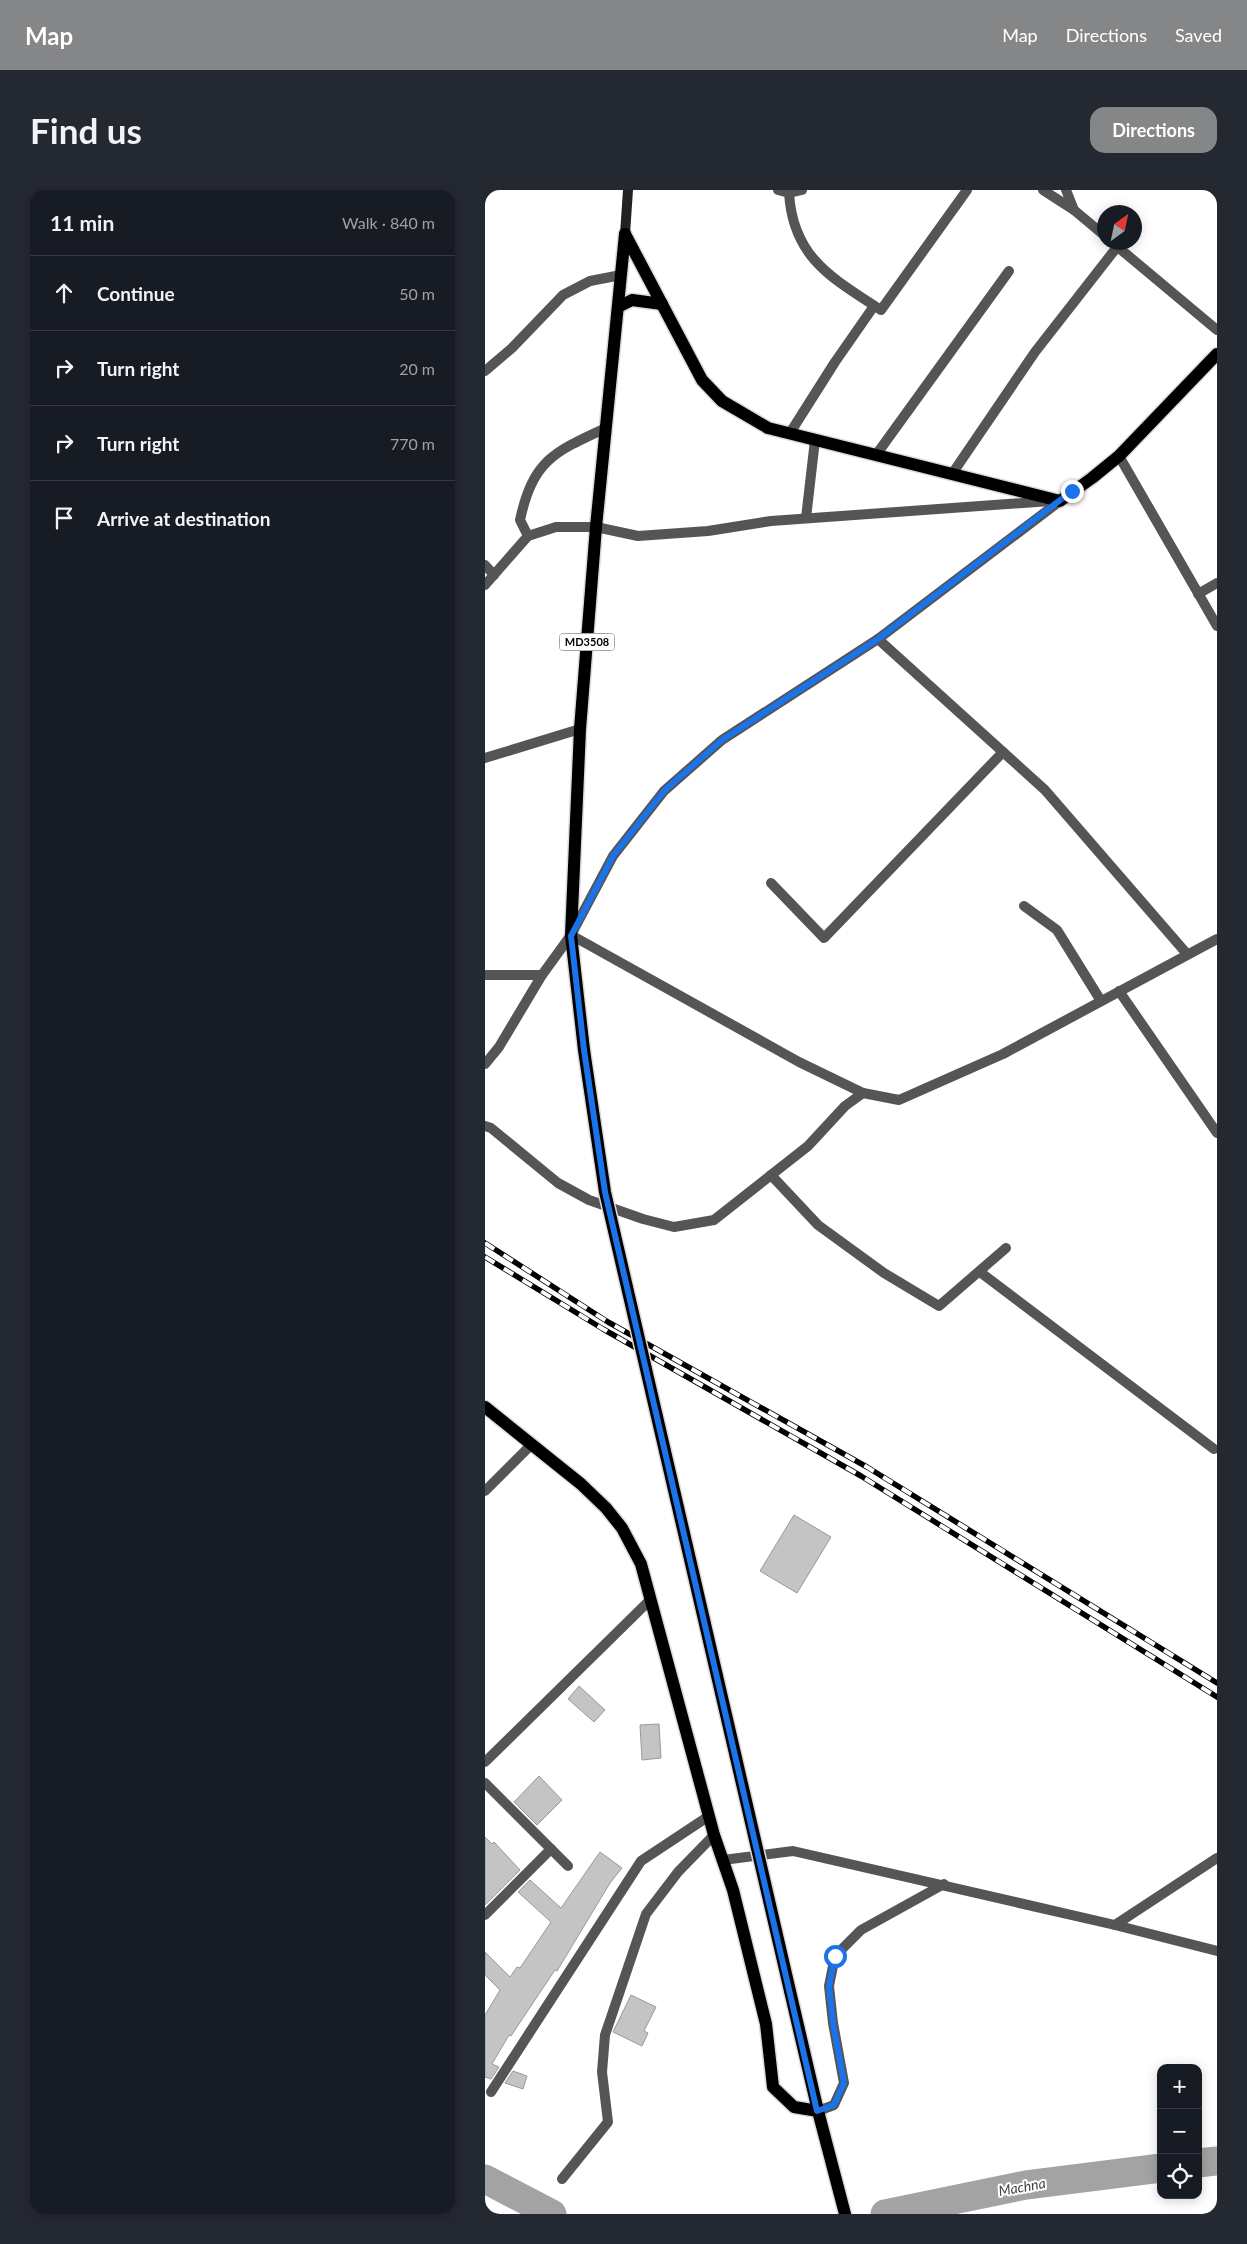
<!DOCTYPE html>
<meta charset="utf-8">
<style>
body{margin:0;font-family:Lato,sans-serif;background:#242831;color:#f1f3f6}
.controls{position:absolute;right:15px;bottom:15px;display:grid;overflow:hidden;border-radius:10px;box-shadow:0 2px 12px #0003}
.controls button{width:45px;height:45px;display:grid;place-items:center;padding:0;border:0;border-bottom:1px solid #363941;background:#171b24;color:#f1f3f6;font:25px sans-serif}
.compass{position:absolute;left:612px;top:15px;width:45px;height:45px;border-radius:50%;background:#171b24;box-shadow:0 2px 12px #0003;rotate:33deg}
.stop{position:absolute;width:15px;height:15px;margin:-11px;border:4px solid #1a73e8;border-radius:50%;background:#fff}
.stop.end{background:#1a73e8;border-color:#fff;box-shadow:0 1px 5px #0008}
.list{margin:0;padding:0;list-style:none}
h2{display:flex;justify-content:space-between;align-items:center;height:65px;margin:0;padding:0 20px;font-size:21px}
h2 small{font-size:16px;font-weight:400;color:#9ea1a6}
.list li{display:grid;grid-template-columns:32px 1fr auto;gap:15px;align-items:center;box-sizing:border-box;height:75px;padding:0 20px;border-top:1px solid #363941}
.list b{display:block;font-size:19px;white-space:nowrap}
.list em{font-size:16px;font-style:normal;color:#9ea1a6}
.icon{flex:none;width:28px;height:28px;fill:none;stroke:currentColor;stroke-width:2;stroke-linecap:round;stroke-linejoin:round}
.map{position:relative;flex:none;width:732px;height:2024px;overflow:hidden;border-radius:15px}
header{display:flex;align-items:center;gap:30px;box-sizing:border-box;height:70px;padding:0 25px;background:#858687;color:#fff}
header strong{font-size:24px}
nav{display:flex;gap:28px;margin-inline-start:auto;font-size:18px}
.intro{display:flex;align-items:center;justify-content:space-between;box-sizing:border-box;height:120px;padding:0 30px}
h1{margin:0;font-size:35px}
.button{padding:12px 22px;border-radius:15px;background:#858687;color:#fff;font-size:18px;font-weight:700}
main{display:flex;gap:30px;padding:0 30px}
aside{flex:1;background:#171b24;border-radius:15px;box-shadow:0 2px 12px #0003}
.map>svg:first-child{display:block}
</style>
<header>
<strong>Map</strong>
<nav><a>Map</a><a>Directions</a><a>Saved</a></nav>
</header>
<div class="intro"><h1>Find us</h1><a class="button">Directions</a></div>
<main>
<aside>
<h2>11 min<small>Walk · 840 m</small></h2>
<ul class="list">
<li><svg class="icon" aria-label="ahead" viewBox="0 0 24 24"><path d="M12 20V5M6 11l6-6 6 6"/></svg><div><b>Continue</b></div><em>50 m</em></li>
<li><svg class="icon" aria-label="right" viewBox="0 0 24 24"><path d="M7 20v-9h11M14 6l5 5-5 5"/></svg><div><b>Turn right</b></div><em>20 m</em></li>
<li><svg class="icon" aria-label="right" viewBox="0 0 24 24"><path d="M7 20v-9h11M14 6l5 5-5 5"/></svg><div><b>Turn right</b></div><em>770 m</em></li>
<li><svg class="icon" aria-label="arrive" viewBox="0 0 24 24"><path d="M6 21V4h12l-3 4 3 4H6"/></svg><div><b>Arrive at destination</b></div></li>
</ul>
</aside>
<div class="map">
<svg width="732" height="2024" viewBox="0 0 732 2024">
<rect width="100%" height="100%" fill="#fff"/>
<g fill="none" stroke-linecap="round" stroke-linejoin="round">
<!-- river -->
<g stroke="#a3a3a3" stroke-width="29">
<polyline points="713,1973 732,1971"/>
<polyline points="0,1989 67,2024"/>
<polyline points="400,2024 541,1995 676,1978"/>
</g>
</g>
<!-- building -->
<g fill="#c4c4c4" stroke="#999">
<polygon points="309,1325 346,1347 312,1403 275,1381"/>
<polygon points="94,1496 120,1520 109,1532 83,1509"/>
<polygon points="174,1534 176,1568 157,1570 155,1535"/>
<polygon points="54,1586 77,1610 52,1635 29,1612"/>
<polygon points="0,1647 7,1654 9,1652 35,1680 0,1715"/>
<polygon points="115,1662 137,1678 125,1693 72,1781 70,1780 26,1846 24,1845 7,1874 14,1877 6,1889 0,1887 0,1825 15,1800 0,1785 0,1762 25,1787 32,1777 35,1778 66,1732 33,1702 45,1690 76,1718"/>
<polygon points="146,1805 171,1817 159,1841 163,1843 157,1856 128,1842"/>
<polygon points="28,1881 42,1886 38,1899 20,1893"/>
</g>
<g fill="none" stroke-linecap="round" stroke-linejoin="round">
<!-- primary casing -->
<g stroke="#dbdbdb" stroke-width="15">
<g id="primary">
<polyline points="140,44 217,190 237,211 283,238 575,311 607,288 634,266 732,164"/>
<polyline points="133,117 147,110 177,114"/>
<polyline points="99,860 86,745 95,539 111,337 140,44"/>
<polyline points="0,1217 96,1294 121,1318 137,1338 156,1374 229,1645 248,1700 281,1834 288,1897 309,1917 333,1921"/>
<polyline points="305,1801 333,1921 360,2024"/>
</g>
</g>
<!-- minor -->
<g stroke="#555" stroke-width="10">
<path d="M293,0L304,3C308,68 347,88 396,120L482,0"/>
<polyline points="558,0 589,20"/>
<polyline points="581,0 589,20 620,46"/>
<polyline points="304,3 317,0"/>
<polyline points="628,53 732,140"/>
<polyline points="0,181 27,158 78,105 105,91 136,85"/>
<polyline points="305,243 350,172 389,116"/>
<polyline points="391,265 524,81"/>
<polyline points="634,266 732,436"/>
<polyline points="467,284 550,162 632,57"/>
<polyline points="321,328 330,250"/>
<path d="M43,346L35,330C48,270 69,262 121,238"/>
<polyline points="0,375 9,385"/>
<polyline points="0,395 43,346 71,337 111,337 153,346 223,341 286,331 566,311"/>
<polyline points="713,404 732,393"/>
<polyline points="393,449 560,600 702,764"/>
<polyline points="0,568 95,539"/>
<polyline points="286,693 339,748 518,562"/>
<polyline points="539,716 572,740 616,811"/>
<polyline points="0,785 57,785"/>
<polyline points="634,801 732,943"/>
<polyline points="0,874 14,857 57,785 86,745 128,666 179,601 237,550 393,449 575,311"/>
<polyline points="0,936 6,938 73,993 104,1010 158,1029 189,1037 229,1030 323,956 360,916 378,903"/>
<polyline points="286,985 333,1035 399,1083 454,1116 521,1058"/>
<polyline points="495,1082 729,1259"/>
<polyline points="0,1301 46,1255"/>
<polyline points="0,1572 165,1410"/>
<polyline points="0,1593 83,1676"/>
<polyline points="0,1725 66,1659"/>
<polyline points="630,1735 732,1761"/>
<polyline points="6,1902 156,1671 224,1626"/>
<polyline points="77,1989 123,1932 117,1882 120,1845 161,1724 193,1682 229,1645"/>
</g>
<!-- tertiary -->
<g stroke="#555" stroke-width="10">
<polyline points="86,745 314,872 378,903 414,910 518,864 732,749"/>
<polyline points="238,1670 308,1661 630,1735 732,1668"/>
<polyline points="333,1921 349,1915 359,1893 348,1833 344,1796 350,1766 376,1740 459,1694"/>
</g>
<!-- secondary -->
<polyline stroke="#222" stroke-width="10" points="140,44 143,0"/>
<!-- primary -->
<use href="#primary" stroke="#000" stroke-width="12"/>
<!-- rail casing -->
<g stroke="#000" stroke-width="5.5">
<g id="rail">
<polyline points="0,1053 123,1132 382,1277 732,1493"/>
<polyline points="0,1067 118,1139 376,1286 732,1507"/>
</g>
</g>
<!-- rail -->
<use href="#rail" stroke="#fff" stroke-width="4" stroke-dasharray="11" stroke-linecap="butt"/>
<!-- primary-bridge casing -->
<g stroke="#dbdbdb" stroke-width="15" stroke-linecap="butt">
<polyline id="primary-bridge" points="99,860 120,1002 305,1801"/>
</g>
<!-- primary-bridge -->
<use href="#primary-bridge" stroke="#000" stroke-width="12"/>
</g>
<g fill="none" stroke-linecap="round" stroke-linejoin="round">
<!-- route -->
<polyline stroke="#1a73e8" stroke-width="6" points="350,1766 344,1796 348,1833 359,1893 349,1915 332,1921 120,1002 99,860 86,746 128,666 179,601 237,550 393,449 587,301"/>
</g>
<g text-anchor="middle" stroke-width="4" stroke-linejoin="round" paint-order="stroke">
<!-- shield labels -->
<rect fill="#fff" stroke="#4c4c4c" stroke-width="1" x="74.5" y="443.5" width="55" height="17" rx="4"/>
<g font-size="11" font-weight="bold" fill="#000">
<text x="102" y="456">MD3508</text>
</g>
<!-- water labels -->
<g font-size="14" font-style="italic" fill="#444" stroke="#fff">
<text transform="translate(537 1997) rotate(-10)" y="5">Machna</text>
</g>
</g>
</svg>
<div class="controls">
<button>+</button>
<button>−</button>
<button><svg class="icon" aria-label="locate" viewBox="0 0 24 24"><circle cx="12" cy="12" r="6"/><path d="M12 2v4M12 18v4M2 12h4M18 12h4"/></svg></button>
</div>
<svg class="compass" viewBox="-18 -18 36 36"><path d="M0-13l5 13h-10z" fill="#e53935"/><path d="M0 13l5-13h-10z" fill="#9ea1a6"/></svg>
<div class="stop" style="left:350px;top:1766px"></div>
<div class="stop end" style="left:587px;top:301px"></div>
</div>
</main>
